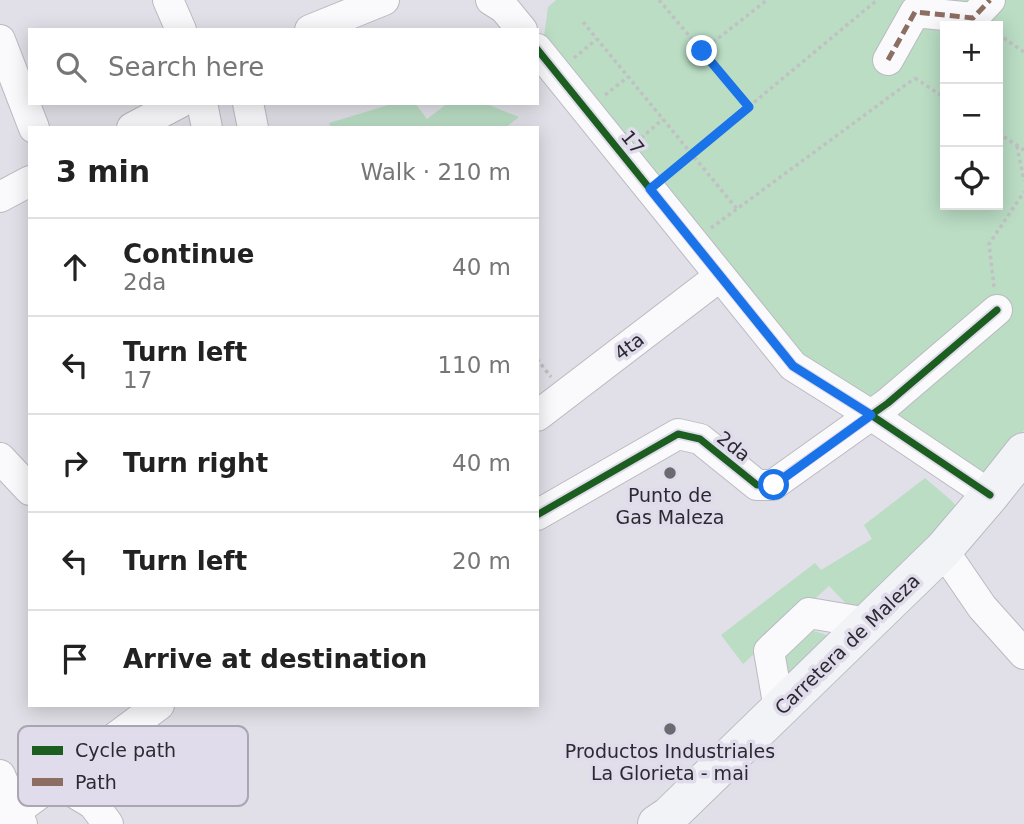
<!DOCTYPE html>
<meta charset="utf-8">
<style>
body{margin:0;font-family:"DejaVu Sans",sans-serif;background:#f2f2f2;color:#222}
.controls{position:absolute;right:21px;top:21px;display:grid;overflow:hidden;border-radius:0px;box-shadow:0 4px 18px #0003}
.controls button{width:63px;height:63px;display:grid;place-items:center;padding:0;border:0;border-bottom:2px solid #e0e0e0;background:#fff;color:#222;font:35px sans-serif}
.stop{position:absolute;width:21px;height:21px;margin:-16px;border:5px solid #1a73e8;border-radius:50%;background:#fff}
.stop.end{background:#1a73e8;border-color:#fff;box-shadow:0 2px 7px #0008}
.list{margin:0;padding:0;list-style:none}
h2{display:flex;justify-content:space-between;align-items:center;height:91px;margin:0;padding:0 28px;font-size:30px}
h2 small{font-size:23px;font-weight:400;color:#767676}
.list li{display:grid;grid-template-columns:46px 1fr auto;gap:21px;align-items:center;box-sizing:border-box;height:98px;padding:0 28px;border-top:2px solid #e0e0e0}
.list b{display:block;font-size:26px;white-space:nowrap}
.list p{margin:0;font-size:23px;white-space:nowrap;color:#767676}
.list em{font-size:23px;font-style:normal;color:#767676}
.icon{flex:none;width:38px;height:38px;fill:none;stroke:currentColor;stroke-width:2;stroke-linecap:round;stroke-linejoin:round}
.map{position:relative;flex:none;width:1024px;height:824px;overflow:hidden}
.search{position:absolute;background:#fff;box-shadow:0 4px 18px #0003;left:28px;top:28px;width:511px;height:77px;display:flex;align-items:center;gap:18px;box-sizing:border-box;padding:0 24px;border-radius:0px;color:#767676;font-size:26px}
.panel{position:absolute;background:#fff;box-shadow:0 4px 18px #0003;left:28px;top:126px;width:511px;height:581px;border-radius:0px}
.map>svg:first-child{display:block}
</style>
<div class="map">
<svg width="1024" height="824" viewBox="0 0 1024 824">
<rect width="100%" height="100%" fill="#e1e0e8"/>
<!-- green -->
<g fill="#baddc4" fill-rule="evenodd">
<path d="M556,0H1024V430L991,476L803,360L544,37L548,7ZM945,26H998V205H945Z"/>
<polygon points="395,103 415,103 427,119 448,103 484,103 519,117 505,128 331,128 329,123"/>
<polygon points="925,478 953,502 956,507 955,512 853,611 829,586 743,664 721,635 815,563 821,570 872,539 864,525"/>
<polygon points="811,630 833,637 790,676 782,656"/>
</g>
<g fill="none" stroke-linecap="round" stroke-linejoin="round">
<!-- minor casing -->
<g stroke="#babac0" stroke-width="32">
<g id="minor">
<polyline points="168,0 181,30"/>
<polyline points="491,0 504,8 522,30"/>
<polyline points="310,30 384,0"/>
<polyline points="0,40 34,128"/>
<polyline points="537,49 793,366 871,415 990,495"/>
<polyline points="888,60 915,12 973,18 990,0"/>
<polyline points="202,103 207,128"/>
<polyline points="248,103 253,128"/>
<polyline points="132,128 179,103"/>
<polyline points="0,197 30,181"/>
<polyline points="537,416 720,276"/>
<polyline points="0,458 30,490"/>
<polyline points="537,515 678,434 700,439 757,485 773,485 888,403 997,310"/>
<polyline points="943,550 982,607 1024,654"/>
<polyline points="779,709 769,651 809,613 868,623"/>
<polyline points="0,775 15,811 22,824"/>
<polyline points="55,781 93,804 108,824"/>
<polyline points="0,823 159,705"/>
</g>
</g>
<!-- major casing -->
<g stroke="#b9bbc3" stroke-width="40">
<polyline id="major" points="657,824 669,816 943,550 990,495 1024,452"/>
</g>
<!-- path -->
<g stroke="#c1c1c3" stroke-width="3.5" stroke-dasharray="3.5 3.5" stroke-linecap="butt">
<polyline points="659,0 749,107"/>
<polyline points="583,22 737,209"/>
<polyline points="998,34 1024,52"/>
<polyline points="702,51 767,0"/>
<polyline points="574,58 597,39"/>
<polyline points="915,78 945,98"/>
<polyline points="605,95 628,77"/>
<polyline points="998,133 1024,150"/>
<polyline points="641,138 663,119"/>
<polyline points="1017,146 1024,181"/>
<polyline points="668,174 877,0"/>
<polyline points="711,228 915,78"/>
<polyline points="994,287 989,244 1024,192"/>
<polyline points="537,359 551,377"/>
</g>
<!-- minor -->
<use href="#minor" stroke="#fafafc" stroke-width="30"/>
<!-- major -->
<use href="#major" stroke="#f2f3f6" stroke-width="38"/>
<!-- quiet -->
<polyline stroke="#8d6e63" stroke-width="5" stroke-dasharray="10 5" stroke-linecap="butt" points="888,60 915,12 973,18 990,0"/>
<!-- cycleway casing -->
<g stroke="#e0dceb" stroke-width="11">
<g id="cycleway">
<polyline points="537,49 793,366 871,415 990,495"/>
<polyline points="537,515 678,434 700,439 757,485 773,485 888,403 997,310"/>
</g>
</g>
<!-- cycleway -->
<use href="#cycleway" stroke="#1b5e20" stroke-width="7"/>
</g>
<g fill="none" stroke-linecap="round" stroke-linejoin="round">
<!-- route -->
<polyline stroke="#1a73e8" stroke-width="9" points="702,51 749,107 650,189 793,366 871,415 774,485"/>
</g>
<!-- markers -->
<g fill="#6b6a70" stroke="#e0dceb" stroke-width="2.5">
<circle cx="670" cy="473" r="7"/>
<circle cx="670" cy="729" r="7"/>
</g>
<g text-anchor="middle" stroke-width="7" stroke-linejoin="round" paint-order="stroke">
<!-- street labels -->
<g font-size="19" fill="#2b2a30" stroke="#e0dceb">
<text transform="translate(633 142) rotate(51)" y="7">17</text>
<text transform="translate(629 346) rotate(-37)" y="7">4ta</text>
<text transform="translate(734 446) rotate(38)" y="7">2da</text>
<text transform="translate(847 644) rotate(-44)" y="7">Carretera de Maleza</text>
</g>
<!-- poi labels -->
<g font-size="19" fill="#2b2a30" stroke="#e0dceb">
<text x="670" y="502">Punto de<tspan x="670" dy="22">Gas Maleza</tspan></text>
<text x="670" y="758">Productos Industriales<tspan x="670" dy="22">La Glorieta - mai</tspan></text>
</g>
</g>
<!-- legend -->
<rect x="18" y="726" width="230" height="80" rx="10" fill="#e0dceb" stroke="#aaa7b3" stroke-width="2"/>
<rect x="32" y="746" width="31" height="9" fill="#1b5e20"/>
<rect x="32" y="778" width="31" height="8" fill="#8d6e63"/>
<g font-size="19" fill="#2b2a30">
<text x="75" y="757">Cycle path</text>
<text x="75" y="789">Path</text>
</g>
</svg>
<div class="controls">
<button>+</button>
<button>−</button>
<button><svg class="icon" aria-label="locate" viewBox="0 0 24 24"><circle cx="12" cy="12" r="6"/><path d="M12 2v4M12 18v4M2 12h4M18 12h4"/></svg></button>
</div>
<div class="stop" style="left:774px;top:485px"></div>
<div class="stop end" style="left:702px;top:51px"></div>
<div class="search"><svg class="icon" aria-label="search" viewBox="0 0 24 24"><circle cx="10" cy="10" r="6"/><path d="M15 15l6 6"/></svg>Search here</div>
<section class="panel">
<h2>3 min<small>Walk · 210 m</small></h2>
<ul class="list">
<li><svg class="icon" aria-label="ahead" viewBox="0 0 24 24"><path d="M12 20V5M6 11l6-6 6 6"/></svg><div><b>Continue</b><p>2da</p></div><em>40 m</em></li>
<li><svg class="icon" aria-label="left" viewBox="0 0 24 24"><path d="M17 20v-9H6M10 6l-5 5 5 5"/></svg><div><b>Turn left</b><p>17</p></div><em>110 m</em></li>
<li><svg class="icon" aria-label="right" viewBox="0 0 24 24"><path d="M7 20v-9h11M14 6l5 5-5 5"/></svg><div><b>Turn right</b></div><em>40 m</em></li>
<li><svg class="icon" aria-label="left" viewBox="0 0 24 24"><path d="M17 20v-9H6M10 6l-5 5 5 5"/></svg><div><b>Turn left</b></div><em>20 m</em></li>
<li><svg class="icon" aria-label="arrive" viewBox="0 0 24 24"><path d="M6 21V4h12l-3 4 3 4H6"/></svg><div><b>Arrive at destination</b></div></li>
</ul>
</section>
</div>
